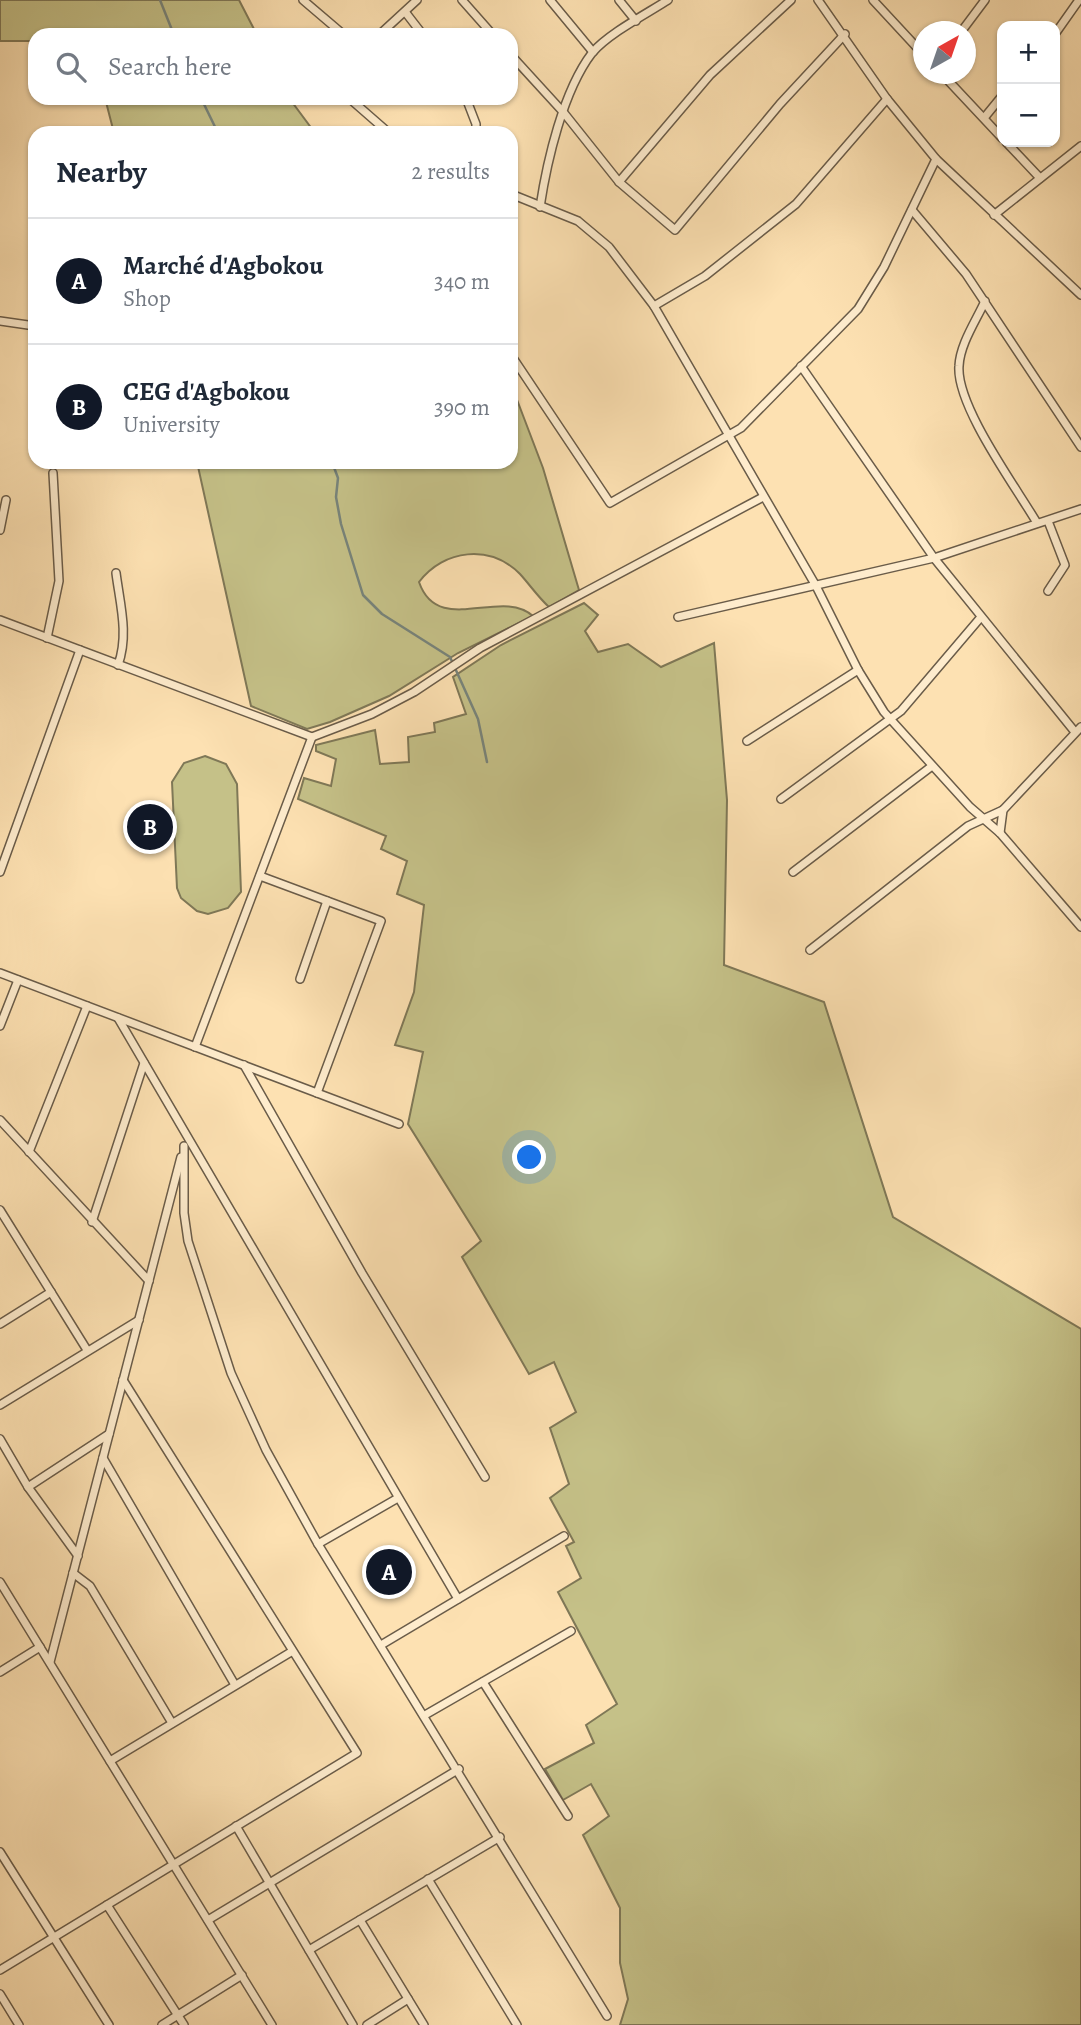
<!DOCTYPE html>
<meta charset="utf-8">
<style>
body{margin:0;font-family:Alegreya,serif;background:#f6f6f7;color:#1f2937}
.controls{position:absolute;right:21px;top:21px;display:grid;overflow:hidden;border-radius:14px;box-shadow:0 2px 5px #0004}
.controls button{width:63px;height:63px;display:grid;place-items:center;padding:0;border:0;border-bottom:2px solid #e0e1e3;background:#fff;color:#1f2937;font:35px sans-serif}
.compass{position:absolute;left:913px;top:21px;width:63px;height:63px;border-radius:50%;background:#fff;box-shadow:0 2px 5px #0004;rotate:40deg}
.you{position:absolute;left:530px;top:1158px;width:24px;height:24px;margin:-18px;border:5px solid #fff;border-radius:50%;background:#1a73e8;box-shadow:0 0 0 10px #1a73e833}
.badge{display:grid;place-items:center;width:46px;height:46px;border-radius:50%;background:#111827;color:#fff;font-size:23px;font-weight:700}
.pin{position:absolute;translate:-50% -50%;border:4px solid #fff;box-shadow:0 2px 7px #0006}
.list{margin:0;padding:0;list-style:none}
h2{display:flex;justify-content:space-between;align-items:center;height:91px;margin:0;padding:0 28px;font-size:30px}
h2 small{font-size:23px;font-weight:400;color:#747a83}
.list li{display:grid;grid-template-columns:46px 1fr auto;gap:21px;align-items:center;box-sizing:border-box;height:126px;padding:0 28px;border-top:2px solid #e0e1e3}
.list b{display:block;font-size:26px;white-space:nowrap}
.list p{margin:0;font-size:23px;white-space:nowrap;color:#747a83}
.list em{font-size:23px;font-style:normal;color:#747a83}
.icon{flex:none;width:38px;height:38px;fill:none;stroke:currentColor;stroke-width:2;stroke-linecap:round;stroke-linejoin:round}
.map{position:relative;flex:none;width:1081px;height:2025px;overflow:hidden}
.search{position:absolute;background:#fff;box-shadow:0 2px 5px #0004;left:28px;top:28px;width:490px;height:77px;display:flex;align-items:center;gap:18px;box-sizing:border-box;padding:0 24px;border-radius:21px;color:#747a83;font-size:26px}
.panel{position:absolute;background:#fff;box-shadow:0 2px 5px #0004;left:28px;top:126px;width:490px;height:343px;border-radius:21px}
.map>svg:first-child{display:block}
</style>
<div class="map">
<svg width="1081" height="2025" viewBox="0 0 1081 2025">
<rect width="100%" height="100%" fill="#fde1b2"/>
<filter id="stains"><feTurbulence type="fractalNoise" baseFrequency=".00286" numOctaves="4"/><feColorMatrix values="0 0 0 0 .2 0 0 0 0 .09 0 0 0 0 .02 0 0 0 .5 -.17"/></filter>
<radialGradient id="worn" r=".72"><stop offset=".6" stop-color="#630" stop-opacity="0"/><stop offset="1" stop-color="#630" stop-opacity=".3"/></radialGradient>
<!-- green -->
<g fill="#c5c188" stroke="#7f7857" stroke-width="2">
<polygon points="0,0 239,0 257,35 35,35 35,41 0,41"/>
<polygon points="105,98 289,98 315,133 114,133"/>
<path d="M511,384L543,468L579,590L549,607C538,597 530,585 520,574C490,544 444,549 419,582C438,637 501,587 533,616L458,653L389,696L330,722L307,729L251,706L197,462H511Z"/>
<polygon points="584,603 598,615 585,631 598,652 628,644 661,667 714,643 727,800 724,965 824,1002 893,1217 1081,1329 1081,2025 620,2025 628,1999 620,1963 620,1908 583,1835 609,1816 591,1784 563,1800 545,1769 594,1743 586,1725 617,1704 558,1592 581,1578 566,1546 574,1542 550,1498 569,1484 550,1428 576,1412 554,1362 529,1374 462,1257 481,1241 408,1124 423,1052 395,1045 414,992 424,905 397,894 407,861 381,849 386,836 298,799 304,778 331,786 336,759 316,751 316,745 375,730 380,764 409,762 408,737 435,732 434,723 466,714 453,677 501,645"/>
<polygon points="205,756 226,764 237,784 241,892 228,908 208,914 197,911 181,898 177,888 172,782 184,763"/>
</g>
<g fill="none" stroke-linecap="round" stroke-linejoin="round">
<!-- stream -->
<g stroke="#78847b" stroke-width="2.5">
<polyline points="160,0 174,35"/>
<polyline points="201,98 218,133"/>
<polyline points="332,462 338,478 336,497 341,524 363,595 382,614 450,657 478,719 487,762"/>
</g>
<!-- street casing -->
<g stroke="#6a5c49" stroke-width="10">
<g id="street">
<polyline points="303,0 344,35"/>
<polyline points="462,0 493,35"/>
<polyline points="550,0 593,52"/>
<polyline points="619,0 636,21"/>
<polyline points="818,0 887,99 936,159 1081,295"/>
<polyline points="873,0 923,54"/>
<polyline points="406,13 423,35"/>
<polyline points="961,32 985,0"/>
<polyline points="1055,34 1079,0"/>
<polyline points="379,35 417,0"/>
<polyline points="511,55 564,113 619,182 675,230 780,104 845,34"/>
<polyline points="942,74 1002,138"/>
<polyline points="349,98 389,133"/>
<polyline points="466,98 476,124 476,133"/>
<polyline points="984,118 1002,96"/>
<polyline points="1006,142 1040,178"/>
<polyline points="619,182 710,75 791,0"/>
<polyline points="511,194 578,221 609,247 654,306 816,586 858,670 884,712 970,807 1000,833 1081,927"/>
<path d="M540,207C547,161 563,91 592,53C608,34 646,14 668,0"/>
<polyline points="912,210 966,274 1081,447"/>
<polyline points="994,215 1081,146"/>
<path d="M985,301C976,321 960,344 959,366C956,406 1016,487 1037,523"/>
<polyline points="654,306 705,276 796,204 887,99"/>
<polyline points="0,321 35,326"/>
<polyline points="511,355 610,503 741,428 858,309 884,267 936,159"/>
<polyline points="801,366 934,558 1075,732"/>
<polyline points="0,530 6,500"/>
<path d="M116,573C120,604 129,635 118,665"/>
<polyline points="1048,591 1065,565 1048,521"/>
<polyline points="678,617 934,558 1081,509"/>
<polyline points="0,620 312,737 372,714 414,692 480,648 763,497"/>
<polyline points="47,638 59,581 53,473"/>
<polyline points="747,741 858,670"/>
<polyline points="781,799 901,711 981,617"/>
<polyline points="1000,833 1003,810 1081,727"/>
<polyline points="0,872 80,650"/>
<polyline points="793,872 932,766"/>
<polyline points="260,876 381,921 317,1093"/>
<polyline points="810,950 968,826 1003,810"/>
<polyline points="0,973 399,1124"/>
<polyline points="300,979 327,901"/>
<polyline points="118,1018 458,1599"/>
<polyline points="0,1026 18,980"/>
<polyline points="195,1047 312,737"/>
<polyline points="244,1065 362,1273 485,1477"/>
<polyline points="0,1120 149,1281"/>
<polyline points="184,1146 184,1213 188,1241 231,1373 266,1450 318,1544 607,2016"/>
<polyline points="29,1152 87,1006"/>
<polyline points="0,1210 87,1350"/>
<polyline points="92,1222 144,1063"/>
<polyline points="0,1324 51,1292"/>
<polyline points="0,1405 139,1320"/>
<polyline points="0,1439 28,1487 78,1556"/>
<polyline points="103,1458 235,1685"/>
<polyline points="28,1487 109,1434"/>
<polyline points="318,1544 398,1498"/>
<polyline points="73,1573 90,1586 172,1723"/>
<polyline points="0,1582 272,2025"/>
<polyline points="381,1645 564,1536"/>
<polyline points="50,1662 181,1157"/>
<polyline points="0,1672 40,1647"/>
<polyline points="483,1682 568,1816"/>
<polyline points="425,1715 571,1631"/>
<polyline points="110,1761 291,1652"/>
<polyline points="236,1826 353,2025"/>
<polyline points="0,1852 109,2025"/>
<polyline points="428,1879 517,2025"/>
<polyline points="107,1905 184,2025"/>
<polyline points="208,1920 459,1769"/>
<polyline points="360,1920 424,2025"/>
<polyline points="309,1950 500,1837"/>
<polyline points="0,1970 357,1753 123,1380"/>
<polyline points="0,1994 19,2025"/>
<polyline points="162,2025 242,1975"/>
<polyline points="367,2025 408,1999"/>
</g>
</g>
<!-- street -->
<use href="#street" stroke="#feeccd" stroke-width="7"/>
</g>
<rect width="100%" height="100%" filter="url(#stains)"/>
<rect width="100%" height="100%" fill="url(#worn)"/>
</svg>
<div class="controls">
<button>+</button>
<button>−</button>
</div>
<svg class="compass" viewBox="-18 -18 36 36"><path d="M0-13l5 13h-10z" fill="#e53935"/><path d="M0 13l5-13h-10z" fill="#747a83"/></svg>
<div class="you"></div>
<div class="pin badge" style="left:389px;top:1572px">A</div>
<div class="pin badge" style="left:150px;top:827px">B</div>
<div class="search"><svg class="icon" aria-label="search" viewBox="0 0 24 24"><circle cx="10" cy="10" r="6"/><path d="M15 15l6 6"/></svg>Search here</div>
<section class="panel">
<h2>Nearby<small>2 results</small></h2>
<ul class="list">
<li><span class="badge">A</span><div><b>Marché d'Agbokou</b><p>Shop</p></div><em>340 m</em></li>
<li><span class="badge">B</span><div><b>CEG d'Agbokou</b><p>University</p></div><em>390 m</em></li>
</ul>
</section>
</div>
